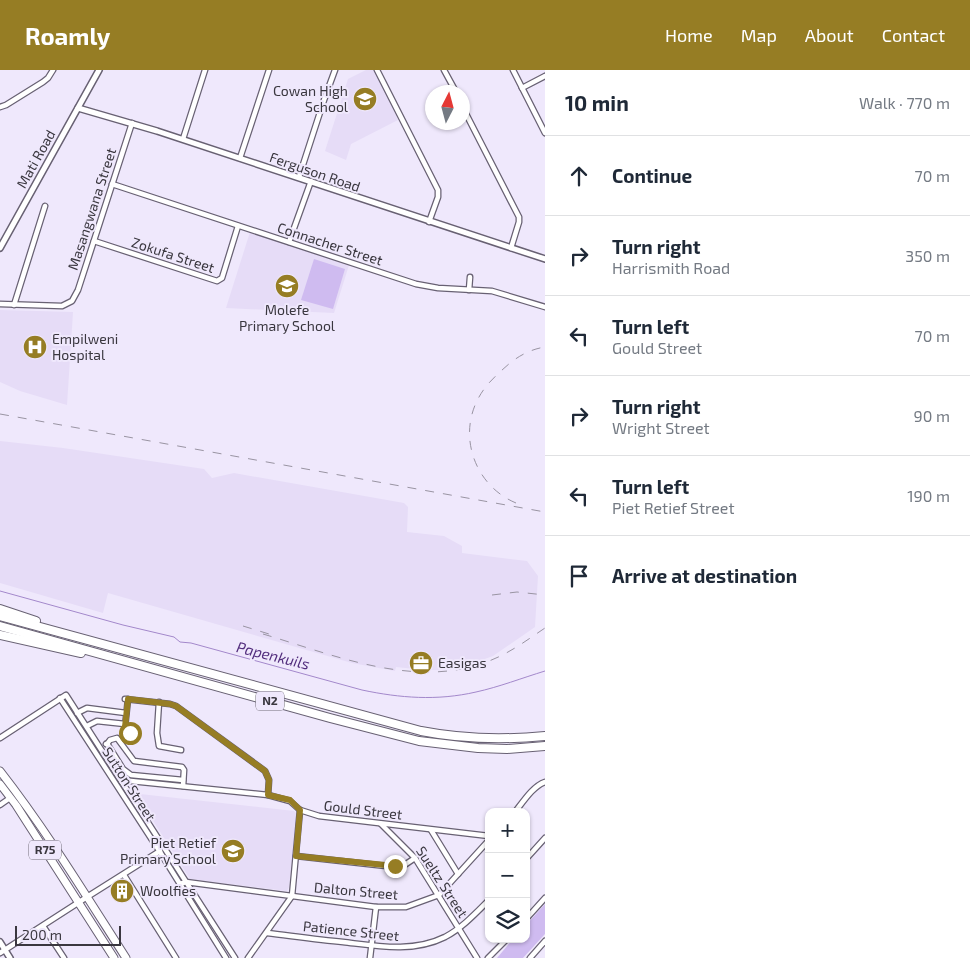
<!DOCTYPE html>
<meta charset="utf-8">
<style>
body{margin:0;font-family:"Exo 2",sans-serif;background:#f2f2f3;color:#1f2937}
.controls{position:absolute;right:15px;bottom:15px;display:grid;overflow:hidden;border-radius:10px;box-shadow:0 1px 4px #0004}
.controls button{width:45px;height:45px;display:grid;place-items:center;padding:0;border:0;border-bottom:1px solid #e0e1e3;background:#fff;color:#1f2937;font:25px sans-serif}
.compass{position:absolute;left:425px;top:15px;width:45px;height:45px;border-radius:50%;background:#fff;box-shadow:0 1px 4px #0004;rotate:6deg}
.scale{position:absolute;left:15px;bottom:12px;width:106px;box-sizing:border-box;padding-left:5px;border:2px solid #3a373f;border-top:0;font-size:14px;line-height:18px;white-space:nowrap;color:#3a373f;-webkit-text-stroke:4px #efe8fc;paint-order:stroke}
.stop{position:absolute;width:15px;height:15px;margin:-11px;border:4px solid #967d24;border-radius:50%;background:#fff}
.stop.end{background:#967d24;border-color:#fff;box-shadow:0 1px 5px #0008}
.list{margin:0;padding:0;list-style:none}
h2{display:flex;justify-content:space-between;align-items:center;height:65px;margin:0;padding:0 20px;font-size:21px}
h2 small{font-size:16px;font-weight:400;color:#747a83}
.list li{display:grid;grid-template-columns:32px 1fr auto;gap:15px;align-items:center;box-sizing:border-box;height:80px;padding:0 20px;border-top:1px solid #e0e1e3}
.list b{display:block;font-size:19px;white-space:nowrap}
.list p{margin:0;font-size:16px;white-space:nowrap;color:#747a83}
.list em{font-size:16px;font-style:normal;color:#747a83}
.icon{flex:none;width:28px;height:28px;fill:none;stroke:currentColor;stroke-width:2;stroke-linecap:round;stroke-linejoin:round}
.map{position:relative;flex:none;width:545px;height:888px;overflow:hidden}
header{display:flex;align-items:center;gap:30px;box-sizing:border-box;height:70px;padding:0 25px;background:#967d24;color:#fff}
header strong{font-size:24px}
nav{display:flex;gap:28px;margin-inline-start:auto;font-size:18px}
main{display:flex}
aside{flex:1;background:#fff}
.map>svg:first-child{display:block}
</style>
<header>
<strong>Roamly</strong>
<nav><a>Home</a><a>Map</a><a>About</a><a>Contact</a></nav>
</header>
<main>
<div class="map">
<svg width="545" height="888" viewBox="0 0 545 888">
<rect width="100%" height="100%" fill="#efe8fc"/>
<!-- built -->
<g fill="#e6dcf7">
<polygon points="366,0 375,0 398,50 351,74 346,90 325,81 348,9"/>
<polygon points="250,162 349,195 334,243 226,238"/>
<polygon points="0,240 73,242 67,335 20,321 0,312"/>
<polygon points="0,371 63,378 204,399 212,408 234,403 404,433 408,437 407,462 444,466 462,476 462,483 527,491 538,506 535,557 493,586 468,595 447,600 424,600 396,597 395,601 352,593 108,523 103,543 0,513"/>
<polygon points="140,724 294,741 297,744 289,817 287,821 190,809 138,727"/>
</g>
<!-- green -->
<g fill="#cfbbf0">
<polygon points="314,189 345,199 333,239 301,230"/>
<polygon points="545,834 545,864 523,888 497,888 513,869 526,869 526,855"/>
</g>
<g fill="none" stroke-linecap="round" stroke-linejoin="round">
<!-- stream -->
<path stroke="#a388cb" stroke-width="1" d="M0,521L123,555L174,567L180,572L191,573L362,620C400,628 437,631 476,622C499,617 522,608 545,601"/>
<!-- minor casing -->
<g stroke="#686173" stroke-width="7">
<g id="minor">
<polyline points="377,0 438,120 438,127 429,152"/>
<polyline points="444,0 456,22"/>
<polyline points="513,0 545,63"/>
<polyline points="522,18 545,6"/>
<polyline points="462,36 519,147 519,152 511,178"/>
<polyline points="0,37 6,35 43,12 48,8 53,0"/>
<polyline points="183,69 205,0"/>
<polyline points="240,88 269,0"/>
<polyline points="299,107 324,30 335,0"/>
<polyline points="112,114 416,214 438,218 492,221 545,237"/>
<polyline points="94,171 217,211 222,208 238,156"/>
<polyline points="289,172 311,111"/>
<polyline points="469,220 470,207"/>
<polyline points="0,234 62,236 72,231 78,220 132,53"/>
<polyline points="14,235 45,136"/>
<polyline points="60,628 160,782 226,888"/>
<polyline points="125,629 170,634 176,636 265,701 269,710 268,725"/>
<polyline points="159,632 157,663 159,676 181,680"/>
<polyline points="77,643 87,638 126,643"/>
<polyline points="87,656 97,651 125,654"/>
<polyline points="125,667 130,666 130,662 125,657 128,629"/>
<polyline points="0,668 66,625 235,888"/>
<polyline points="106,674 108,675 123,699 131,705 183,710"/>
<polyline points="107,674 110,670 117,668 134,691 182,697 184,700 183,716"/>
<polyline points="121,710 268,725 290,731 300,740 319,746 489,766"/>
<polyline points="0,735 10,728"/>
<path d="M515,742C523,732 533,716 545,712"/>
<polyline points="381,754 415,788 477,888"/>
<polyline points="431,760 458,804"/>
<polyline points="296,786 395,797 403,796 415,788"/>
<polyline points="526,789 545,768"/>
<polyline points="124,805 176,888"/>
<polyline points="180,814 186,812 376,837 406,837 439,825 489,770"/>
<polyline points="526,849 545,828"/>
<polyline points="43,856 64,888"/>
<path d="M267,863C292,866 318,870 343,872C377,876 413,883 445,867C462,858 475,844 489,830"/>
<polyline points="0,883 87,827 160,781"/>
<polyline points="248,888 292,826 300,740"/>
<polyline points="370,888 376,837"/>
<polyline points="488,888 507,869"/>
<polyline points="530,888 545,871"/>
</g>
</g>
<!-- tertiary casing -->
<g stroke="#686173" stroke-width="8">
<g id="tertiary">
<polyline points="78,38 157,61 545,189"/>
<polyline points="0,178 99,0"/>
<polyline points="0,872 10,888"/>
</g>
</g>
<!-- primary casing -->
<g stroke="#686173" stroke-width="9">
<g id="primary">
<path d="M0,701C46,760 85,824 126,888"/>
<polyline points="0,714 16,735 114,888"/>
</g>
</g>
<!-- motorway casing -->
<g stroke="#686173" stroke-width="10">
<g id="motorway">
<polyline points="0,539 36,551"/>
<path d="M0,546L421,661C462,669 503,670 545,666"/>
<polyline points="0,556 330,648 419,671 478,678 507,679 545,676"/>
<polyline points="0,565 81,583"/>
</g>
</g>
<!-- minor -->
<use href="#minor" stroke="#fff" stroke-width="4.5"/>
<!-- tertiary -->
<use href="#tertiary" stroke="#fff" stroke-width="5"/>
<!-- primary -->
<use href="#primary" stroke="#fff" stroke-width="7"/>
<!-- motorway -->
<use href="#motorway" stroke="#fff" stroke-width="8"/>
<!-- rail -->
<g stroke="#9994a2" stroke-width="1" stroke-dasharray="9 9" stroke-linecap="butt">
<polyline points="0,344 545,442"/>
<path d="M516,433C475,416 457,366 479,327C484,318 491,310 499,303C512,290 526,280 545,277"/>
<polyline points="492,525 517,522 545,525"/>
<polyline points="243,556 269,564"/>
<path d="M263,564C334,585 416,620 489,591C510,583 527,570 545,558"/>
</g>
</g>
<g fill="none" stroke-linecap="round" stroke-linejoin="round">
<!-- route -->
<polyline stroke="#967d24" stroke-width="6" points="130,663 125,657 128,629 170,634 176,636 265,701 269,710 268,725 290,730 300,740 296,786 395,796"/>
</g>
<!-- icons -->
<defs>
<g id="school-disc" transform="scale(1.25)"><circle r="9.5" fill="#967d24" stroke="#efe8fc"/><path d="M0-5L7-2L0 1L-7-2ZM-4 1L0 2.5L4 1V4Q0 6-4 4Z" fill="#fff"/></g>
<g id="hospital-disc" transform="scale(1.25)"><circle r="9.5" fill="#967d24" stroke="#efe8fc"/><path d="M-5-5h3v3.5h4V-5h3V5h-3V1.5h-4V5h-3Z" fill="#fff"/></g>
<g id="office-disc" transform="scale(1.25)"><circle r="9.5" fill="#967d24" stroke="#efe8fc"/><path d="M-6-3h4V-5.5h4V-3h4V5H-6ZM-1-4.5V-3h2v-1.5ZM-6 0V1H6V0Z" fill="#fff"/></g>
<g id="building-disc" transform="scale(1.25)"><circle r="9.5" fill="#967d24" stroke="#efe8fc"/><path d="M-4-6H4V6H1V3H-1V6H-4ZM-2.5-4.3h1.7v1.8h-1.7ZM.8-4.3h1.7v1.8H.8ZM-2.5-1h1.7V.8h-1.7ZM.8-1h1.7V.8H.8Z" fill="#fff"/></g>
</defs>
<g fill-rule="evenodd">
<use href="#school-disc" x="365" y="29"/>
<use href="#school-disc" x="287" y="216"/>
<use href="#hospital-disc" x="35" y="277"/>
<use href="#office-disc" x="421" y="593"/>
<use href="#school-disc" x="233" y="781"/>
<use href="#building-disc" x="122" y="821"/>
</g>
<g text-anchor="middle" stroke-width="4" stroke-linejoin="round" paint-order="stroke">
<!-- shield labels -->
<g fill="#efe8fc" stroke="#706c78" stroke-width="1">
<rect x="256" y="621.5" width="28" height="19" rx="4"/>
<rect x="29" y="770.5" width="32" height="19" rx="4"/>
</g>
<g font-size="12" font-weight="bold" fill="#3a373f">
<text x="270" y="635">N2</text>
<text x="45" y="784">R75</text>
</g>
<!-- poi labels -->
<g font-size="14" fill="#3a373f" stroke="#efe8fc" text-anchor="start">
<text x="348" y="26" text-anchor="end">Cowan High<tspan x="348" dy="16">School</tspan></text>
<text x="287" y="245" text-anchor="middle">Molefe<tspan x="287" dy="16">Primary School</tspan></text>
<text x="52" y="274">Empilweni<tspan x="52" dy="16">Hospital</tspan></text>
<text x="438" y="598">Easigas</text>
<text x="216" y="778" text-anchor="end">Piet Retief<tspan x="216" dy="16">Primary School</tspan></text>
<text x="140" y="826">Woolfies</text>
</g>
<!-- street labels -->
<g font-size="14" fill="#3a373f" stroke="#efe8fc">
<text transform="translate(36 89) rotate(-61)" y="5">Mati Road</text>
<text transform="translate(315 102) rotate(19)" y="5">Ferguson Road</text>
<text transform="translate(92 139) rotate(-72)" y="5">Masangwana Street</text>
<text transform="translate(330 174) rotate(18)" y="5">Connacher Street</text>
<text transform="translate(173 185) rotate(18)" y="5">Zokufa Street</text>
<text transform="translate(129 714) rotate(57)" y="5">Sutton Street</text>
<text transform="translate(363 740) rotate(7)" y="5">Gould Street</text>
<text transform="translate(442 812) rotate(57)" y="5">Sueltz Street</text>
<text transform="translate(356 821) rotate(5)" y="5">Dalton Street</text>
<text transform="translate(351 861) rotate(6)" y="5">Patience Street</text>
</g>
<!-- water labels -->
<g font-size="15" font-style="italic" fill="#522d7d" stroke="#efe8fc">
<text transform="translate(273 586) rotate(14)" y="5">Papenkuils</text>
</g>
</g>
</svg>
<div class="controls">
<button>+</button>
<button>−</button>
<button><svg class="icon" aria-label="layers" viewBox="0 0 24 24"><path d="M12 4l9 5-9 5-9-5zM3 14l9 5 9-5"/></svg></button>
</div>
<svg class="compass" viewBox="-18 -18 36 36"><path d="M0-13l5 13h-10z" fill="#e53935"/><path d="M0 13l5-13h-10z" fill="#747a83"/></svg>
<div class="scale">200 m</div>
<div class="stop" style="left:130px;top:663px"></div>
<div class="stop end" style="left:395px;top:796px"></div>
</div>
<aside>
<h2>10 min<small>Walk · 770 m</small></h2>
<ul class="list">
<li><svg class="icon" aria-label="ahead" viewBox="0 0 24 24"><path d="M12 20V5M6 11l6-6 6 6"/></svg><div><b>Continue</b></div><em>70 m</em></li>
<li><svg class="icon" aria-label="right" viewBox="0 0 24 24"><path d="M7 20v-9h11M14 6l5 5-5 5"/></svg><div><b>Turn right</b><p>Harrismith Road</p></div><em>350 m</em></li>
<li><svg class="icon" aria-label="left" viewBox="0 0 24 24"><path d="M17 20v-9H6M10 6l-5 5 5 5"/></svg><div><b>Turn left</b><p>Gould Street</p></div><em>70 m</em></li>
<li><svg class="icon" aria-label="right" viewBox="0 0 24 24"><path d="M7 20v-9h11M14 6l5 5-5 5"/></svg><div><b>Turn right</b><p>Wright Street</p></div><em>90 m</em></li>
<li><svg class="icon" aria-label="left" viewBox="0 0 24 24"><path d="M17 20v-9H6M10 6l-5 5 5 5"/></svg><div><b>Turn left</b><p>Piet Retief Street</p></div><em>190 m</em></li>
<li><svg class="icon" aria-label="arrive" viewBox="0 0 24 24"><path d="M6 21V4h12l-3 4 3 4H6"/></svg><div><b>Arrive at destination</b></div></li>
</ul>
</aside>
</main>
